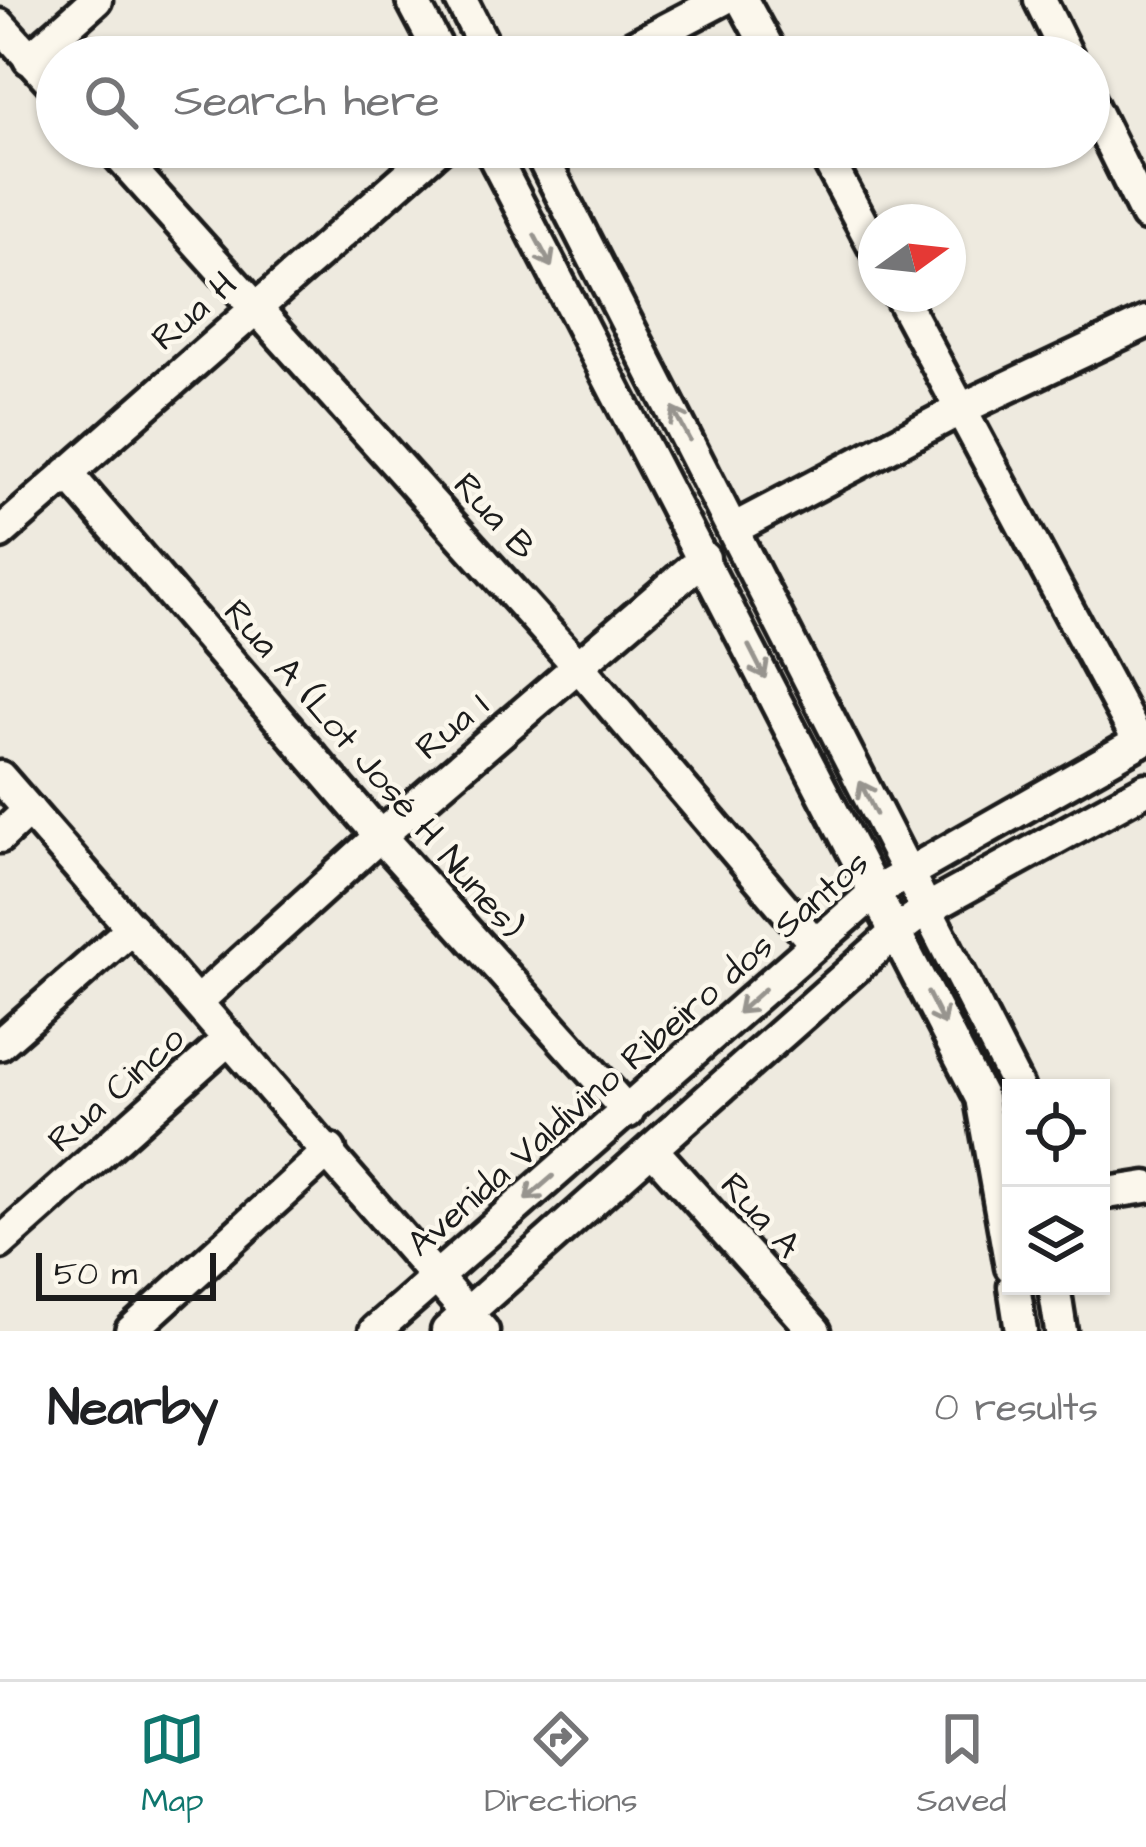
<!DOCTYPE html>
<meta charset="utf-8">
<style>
body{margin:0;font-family:"Architects Daughter",sans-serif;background:#f2f2f2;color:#202124}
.controls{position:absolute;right:36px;bottom:36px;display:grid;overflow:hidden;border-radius:0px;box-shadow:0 3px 9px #0004}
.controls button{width:108px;height:108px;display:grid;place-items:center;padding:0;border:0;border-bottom:3px solid #e0e0e0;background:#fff;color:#202124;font:60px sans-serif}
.compass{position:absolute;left:858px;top:204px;width:108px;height:108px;border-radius:50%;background:#fff;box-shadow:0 3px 9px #0004;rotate:75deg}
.scale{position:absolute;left:36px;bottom:30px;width:180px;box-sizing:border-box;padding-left:12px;border:6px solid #1c1c1c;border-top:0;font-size:33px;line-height:42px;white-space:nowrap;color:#1c1c1c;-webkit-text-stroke:9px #fbf7ec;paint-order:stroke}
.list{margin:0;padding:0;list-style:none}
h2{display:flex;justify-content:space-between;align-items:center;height:156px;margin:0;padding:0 48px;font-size:51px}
h2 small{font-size:39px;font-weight:400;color:#757577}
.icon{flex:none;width:66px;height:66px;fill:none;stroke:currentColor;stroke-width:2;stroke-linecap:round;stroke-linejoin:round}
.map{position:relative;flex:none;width:1146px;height:1331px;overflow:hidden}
.search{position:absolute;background:#fff;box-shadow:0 3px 9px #0004;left:36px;right:36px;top:36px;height:132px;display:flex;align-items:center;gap:30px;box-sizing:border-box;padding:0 42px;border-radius:66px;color:#757577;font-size:45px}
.sheet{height:348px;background:#fff}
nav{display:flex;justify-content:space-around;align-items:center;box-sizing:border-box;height:168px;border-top:3px solid #e0e0e0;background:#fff;font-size:33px;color:#757577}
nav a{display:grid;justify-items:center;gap:6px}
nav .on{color:#0f766e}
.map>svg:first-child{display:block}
</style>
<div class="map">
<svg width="1146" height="1331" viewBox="0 0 1146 1331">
<rect width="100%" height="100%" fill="#eeeadf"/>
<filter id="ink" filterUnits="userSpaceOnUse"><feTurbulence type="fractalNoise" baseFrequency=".00833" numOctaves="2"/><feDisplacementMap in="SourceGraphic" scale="24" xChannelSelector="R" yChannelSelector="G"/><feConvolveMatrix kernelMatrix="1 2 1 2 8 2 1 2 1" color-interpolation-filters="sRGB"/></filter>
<g filter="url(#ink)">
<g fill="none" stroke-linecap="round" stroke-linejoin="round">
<!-- minor casing -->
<g stroke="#1c1c1c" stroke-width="39">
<g id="minor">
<polyline points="412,0 442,57"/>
<polyline points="461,0 490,57"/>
<polyline points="742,0 773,57"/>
<polyline points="1040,0 1068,57"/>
<polyline points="0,25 57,88"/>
<polyline points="613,57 722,0"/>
<polyline points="29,59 96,0"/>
<polyline points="1089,100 1146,215"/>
<polyline points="111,147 580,668 815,944"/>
<polyline points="489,147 981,1098 1011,1267"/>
<polyline points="537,147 1018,1088"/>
<polyline points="821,147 876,250"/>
<polyline points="899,294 1139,742"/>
<polyline points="67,473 380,836 628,1112"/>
<polyline points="735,528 961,409 1146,322"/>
<polyline points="0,533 440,147"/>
<polyline points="0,777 483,1331"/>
<polyline points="0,837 29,810"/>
<polyline points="197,1002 380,836 704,558"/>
<polyline points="0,1044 132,928"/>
<polyline points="652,1149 815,1331"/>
<polyline points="1101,1194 1146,1187"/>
<polyline points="0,1243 229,1039"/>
<polyline points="1014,1286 1021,1331"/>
<polyline points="1054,1286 1061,1331"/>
<polyline points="131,1331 330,1150"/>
<polyline points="375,1331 875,892 1146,738"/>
<polyline points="447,1331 897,931 925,910 1146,789"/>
</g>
</g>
<!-- minor -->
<use href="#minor" stroke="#fbf7ec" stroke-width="30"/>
</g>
<!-- one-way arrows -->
<defs><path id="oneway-shaft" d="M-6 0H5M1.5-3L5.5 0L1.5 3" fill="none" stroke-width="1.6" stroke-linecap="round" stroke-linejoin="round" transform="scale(3)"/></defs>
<g stroke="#97948e">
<use href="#oneway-shaft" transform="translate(543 251) rotate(62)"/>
<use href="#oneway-shaft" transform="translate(681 424) rotate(-118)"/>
<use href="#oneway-shaft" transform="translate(757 662) rotate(63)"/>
<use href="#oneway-shaft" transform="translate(868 798) rotate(-116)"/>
<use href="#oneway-shaft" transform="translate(751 1001) rotate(138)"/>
<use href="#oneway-shaft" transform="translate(936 1009) rotate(63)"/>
<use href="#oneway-shaft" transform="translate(539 1188) rotate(139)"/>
</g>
</g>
<g text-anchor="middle" stroke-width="9" stroke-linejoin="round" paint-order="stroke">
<!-- street labels -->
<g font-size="36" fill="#1c1c1c" stroke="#fbf7ec">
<text transform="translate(193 310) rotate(-41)" y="13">Rua H</text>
<text transform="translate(496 515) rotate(48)" y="13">Rua B</text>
<text transform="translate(451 725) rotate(-40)" y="13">Rua I</text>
<text transform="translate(375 768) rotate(49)" y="13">Rua A (Lot José H Nunes)</text>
<text transform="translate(637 1052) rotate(-41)" y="13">Avenida Valdivino Ribeiro dos Santos</text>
<text transform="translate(115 1088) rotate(-42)" y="13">Rua Cinco</text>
<text transform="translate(762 1214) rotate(48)" y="13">Rua A</text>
</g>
</g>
</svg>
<div class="controls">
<button><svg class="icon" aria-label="locate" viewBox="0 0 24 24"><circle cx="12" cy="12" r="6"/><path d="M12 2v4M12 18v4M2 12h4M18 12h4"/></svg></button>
<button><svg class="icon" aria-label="layers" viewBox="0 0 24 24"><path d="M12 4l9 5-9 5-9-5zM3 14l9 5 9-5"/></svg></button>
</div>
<svg class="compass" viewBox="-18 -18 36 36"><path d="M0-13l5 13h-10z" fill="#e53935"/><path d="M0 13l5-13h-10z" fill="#757577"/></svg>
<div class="scale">50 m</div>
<div class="search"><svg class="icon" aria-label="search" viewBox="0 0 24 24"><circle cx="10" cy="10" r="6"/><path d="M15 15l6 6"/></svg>Search here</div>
</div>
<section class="sheet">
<h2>Nearby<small>0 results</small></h2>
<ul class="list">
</ul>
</section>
<nav>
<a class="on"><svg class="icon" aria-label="map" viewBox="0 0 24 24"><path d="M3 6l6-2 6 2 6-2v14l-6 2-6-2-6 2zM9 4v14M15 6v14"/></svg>Map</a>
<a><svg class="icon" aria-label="directions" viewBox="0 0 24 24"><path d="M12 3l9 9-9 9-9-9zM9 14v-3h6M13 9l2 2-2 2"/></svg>Directions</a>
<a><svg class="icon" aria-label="saved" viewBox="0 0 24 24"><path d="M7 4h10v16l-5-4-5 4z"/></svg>Saved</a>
</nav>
